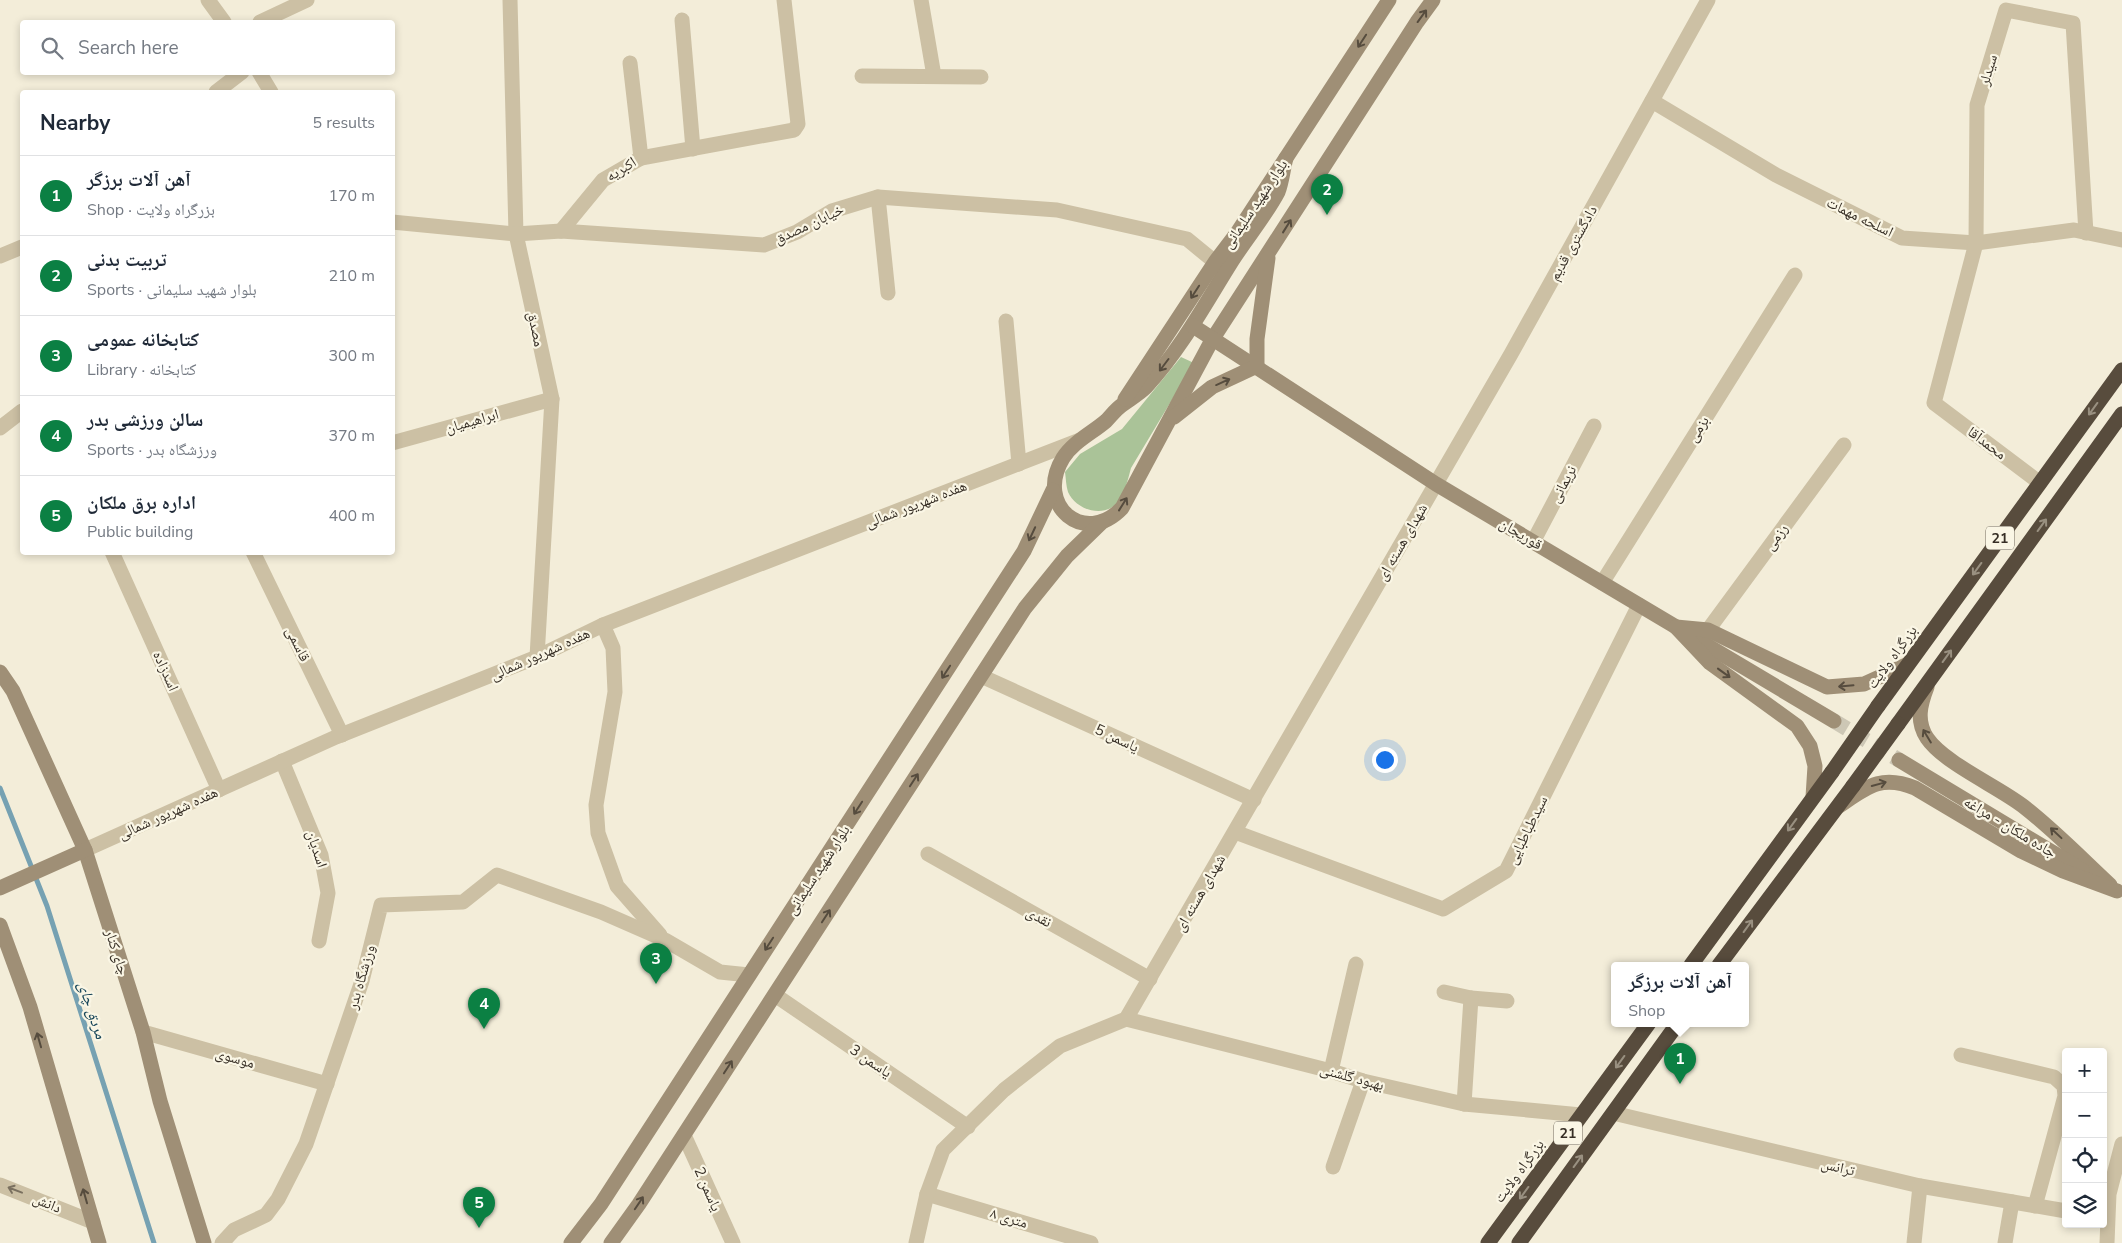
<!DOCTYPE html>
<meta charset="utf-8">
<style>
body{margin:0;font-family:"Nunito Sans","Noto Naskh Arabic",sans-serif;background:#f2f2f3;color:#1f2937}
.controls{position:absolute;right:15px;bottom:15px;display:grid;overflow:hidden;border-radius:5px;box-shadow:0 2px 8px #0003}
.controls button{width:45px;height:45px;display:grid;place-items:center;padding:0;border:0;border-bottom:1px solid #e0e1e3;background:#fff;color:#1f2937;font:25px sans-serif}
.you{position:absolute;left:1384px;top:759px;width:18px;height:18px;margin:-12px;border:4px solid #fff;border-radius:50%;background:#1a73e8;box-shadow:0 0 0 8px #1a73e833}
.badge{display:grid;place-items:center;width:32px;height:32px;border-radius:50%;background:#0b8043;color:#fff;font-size:16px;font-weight:700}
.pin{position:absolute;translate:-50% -41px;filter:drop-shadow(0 1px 2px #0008)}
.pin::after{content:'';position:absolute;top:26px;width:18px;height:15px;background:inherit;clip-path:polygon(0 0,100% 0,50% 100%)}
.popup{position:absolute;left:1611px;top:962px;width:138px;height:65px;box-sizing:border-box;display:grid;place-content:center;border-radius:5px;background:#fff;filter:drop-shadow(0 1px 4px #0005);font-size:16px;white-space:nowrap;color:#747a83}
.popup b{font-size:19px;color:#1f2937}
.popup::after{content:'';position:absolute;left:50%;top:100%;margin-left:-10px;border:10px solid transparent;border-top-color:#fff}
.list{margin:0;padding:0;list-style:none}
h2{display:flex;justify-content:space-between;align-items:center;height:65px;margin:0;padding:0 20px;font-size:21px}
h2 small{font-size:16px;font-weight:400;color:#747a83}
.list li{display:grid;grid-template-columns:32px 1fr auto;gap:15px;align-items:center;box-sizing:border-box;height:80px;padding:0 20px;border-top:1px solid #e0e1e3}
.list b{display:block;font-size:19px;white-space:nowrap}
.list p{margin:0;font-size:16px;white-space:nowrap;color:#747a83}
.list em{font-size:16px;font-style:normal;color:#747a83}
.icon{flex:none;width:28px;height:28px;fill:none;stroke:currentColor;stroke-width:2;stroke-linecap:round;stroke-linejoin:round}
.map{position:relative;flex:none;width:2122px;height:1243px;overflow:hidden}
.search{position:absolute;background:#fff;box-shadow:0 2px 8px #0003;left:20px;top:20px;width:375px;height:55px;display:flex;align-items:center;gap:12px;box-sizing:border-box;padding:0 18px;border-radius:5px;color:#747a83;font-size:19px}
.panel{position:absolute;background:#fff;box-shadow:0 2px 8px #0003;left:20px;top:90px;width:375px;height:465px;border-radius:5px}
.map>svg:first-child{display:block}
</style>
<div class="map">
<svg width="2122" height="1243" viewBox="0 0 2122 1243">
<rect width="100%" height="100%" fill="#f3edd9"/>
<!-- green -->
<path fill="#aac398" d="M1181,357L1194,363L1131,468C1128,479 1125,493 1118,502C1104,519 1076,510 1068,492C1066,486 1066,479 1065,472L1080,454L1122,429Z"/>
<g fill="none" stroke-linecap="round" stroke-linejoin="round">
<!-- stream -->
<polyline stroke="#76a1b2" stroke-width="5" points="0,788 47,906 154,1243"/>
<!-- secondary-tunnel -->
<polyline stroke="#cdc7b5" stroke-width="15" stroke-dasharray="15 8" stroke-linecap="butt" points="1834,721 1899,760"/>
<!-- street -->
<g stroke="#ccc0a4" stroke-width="15">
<polyline points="208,0 224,22"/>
<polyline points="510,0 516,234 552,399 537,657"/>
<polyline points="921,0 934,76"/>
<polyline points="682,20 693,149"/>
<polyline points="260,22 307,0"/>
<polyline points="259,72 271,92"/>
<polyline points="862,76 981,77"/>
<polyline points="216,92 242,72"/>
<polyline points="1652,101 1776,175 1902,238 1976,243 2074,230 2122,240"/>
<polyline points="641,158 794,130 798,124 784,0"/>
<polyline points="878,197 888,293"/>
<polyline points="392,222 516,234 561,231 764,245 797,232 832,211 878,197 1057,210 1187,239 1215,262"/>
<polyline points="561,231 603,180 641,158 630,63"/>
<polyline points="0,256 22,247"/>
<polyline points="1006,321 1019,464"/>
<polyline points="0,428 22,411"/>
<polyline points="392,443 552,399"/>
<polyline points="2040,483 1934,403 1976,243 1977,105 2006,10 2073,23 2086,233"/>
<polyline points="1533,542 1594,426"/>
<polyline points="112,552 219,790"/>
<polyline points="253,552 342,735"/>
<polyline points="1602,583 1795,275"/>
<polyline points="603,625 613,648 615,692 596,805 598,833 617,886 660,935"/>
<polyline points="1708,630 1844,445"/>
<polyline points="981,676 1254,800"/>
<polyline points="282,761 321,855 328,893 319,941"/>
<polyline points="1235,832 1443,909 1506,871 1639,605"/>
<polyline points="85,850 336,737 537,657 603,625 1080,440"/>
<polyline points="928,854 1150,979"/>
<polyline points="1444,992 1471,998 1507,1001"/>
<polyline points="775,995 968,1127"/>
<polyline points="1126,1019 1331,1071 1363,1081 1464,1104 1581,1115"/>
<polyline points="143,1032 327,1084"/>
<polyline points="1961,1055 2054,1077 2064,1086 2065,1096 2035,1206"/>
<polyline points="1331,1071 1356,964"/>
<polyline points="1464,1104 1471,998"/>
<polyline points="1613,1113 1920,1186 2066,1211"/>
<polyline points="684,1135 733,1243"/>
<polyline points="1333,1167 1363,1081"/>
<polyline points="0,1185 93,1222"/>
<polyline points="927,1194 1091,1243"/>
<polyline points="222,1243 234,1230 266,1215 278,1199 306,1144 362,981 381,905 463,902 497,875 601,912 665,940 720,972 749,975"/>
<polyline points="916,1243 927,1194 943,1150 1004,1090 1060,1046 1126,1019 1511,354 1708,0"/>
<polyline points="1914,1243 1920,1186"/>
<polyline points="2005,1243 2012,1202"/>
<polyline points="2107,1243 2109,1194 2122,1144"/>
</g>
<!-- secondary -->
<g stroke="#9f8f76" stroke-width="15">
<path d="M1286,158C1283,169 1282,182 1278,192C1266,215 1246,239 1232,261C1205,304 1181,349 1146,387C1139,394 1130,399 1122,405C1116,409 1111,416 1106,421C1092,433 1073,442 1063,458C1034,506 1085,547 1122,508L1212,340L1417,22L1433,0"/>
<polyline points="1193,326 1436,484 1834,721"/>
<polyline points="1125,399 1215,262 1237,233 1389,0"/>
<polyline points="1174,417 1212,387 1257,366 1257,339 1268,258"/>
<polyline points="0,672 13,691 85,850 143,1032 160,1101 204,1243"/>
<path d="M1927,687C1920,705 1916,721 1927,738C1944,763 1997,786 2023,806C2054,830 2081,858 2110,885"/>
<polyline points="1899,760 2082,870"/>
<polyline points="1813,797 1815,766 1810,746 1797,726 1710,663 1676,627 1708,630 1827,687 1864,684 1908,664"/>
<path d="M1839,806C1867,787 1881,774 1915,788L2021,851L2063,871L2117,891"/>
<polyline points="0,888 85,850"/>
<polyline points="0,925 30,1007 99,1243"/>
<polyline points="571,1243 601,1204 1024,551 1053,490"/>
<polyline points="611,1243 639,1204 1025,608 1067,556 1102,522"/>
</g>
<!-- highway -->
<g stroke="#584c3d" stroke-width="15">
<polyline points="1878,706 2122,370"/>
<polyline points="1898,724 2122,414"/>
<polyline points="1691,965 1832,772"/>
<polyline points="1719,965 1853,786"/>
<polyline points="1488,1243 1649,1023"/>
<polyline points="1519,1243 1678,1023"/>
</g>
<!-- highway-bridge -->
<g stroke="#584c3d" stroke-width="15">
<polyline points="1832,772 1878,706"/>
<polyline points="1853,786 1898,724"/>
</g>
</g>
<!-- one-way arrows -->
<defs><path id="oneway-shaft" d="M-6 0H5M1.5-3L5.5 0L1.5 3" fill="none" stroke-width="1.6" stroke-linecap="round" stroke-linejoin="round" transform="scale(1.25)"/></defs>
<g stroke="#564c3e">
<use href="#oneway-shaft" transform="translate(1422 16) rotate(-54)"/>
<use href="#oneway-shaft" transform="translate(1362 41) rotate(123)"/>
<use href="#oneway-shaft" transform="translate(1287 226) rotate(-58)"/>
<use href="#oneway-shaft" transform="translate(1195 292) rotate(123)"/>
<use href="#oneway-shaft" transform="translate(1164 365) rotate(127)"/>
<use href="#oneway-shaft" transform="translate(1223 382) rotate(-24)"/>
<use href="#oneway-shaft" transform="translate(1123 504) rotate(-58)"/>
<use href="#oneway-shaft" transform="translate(1032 534) rotate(115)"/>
<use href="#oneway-shaft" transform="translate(946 672) rotate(123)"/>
<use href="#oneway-shaft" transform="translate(1724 673) rotate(36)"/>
<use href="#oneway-shaft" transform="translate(1846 686) rotate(175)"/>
<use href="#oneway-shaft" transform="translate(1927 736) rotate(-121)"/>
<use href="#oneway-shaft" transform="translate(914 780) rotate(-57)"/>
<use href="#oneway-shaft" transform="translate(1879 784) rotate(-15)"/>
<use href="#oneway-shaft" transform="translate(858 808) rotate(123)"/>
<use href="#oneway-shaft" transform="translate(2056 833) rotate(-137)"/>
<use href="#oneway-shaft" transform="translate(826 916) rotate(-57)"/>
<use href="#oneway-shaft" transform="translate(769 944) rotate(123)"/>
<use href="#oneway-shaft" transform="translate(39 1040) rotate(-106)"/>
<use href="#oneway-shaft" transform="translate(728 1067) rotate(-57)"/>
<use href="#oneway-shaft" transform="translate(85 1196) rotate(-106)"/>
<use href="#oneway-shaft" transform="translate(639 1203) rotate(-56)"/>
</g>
<g stroke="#999080">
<use href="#oneway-shaft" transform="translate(2093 409) rotate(126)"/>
<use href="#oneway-shaft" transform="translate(2042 525) rotate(-54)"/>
<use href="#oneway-shaft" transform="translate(1977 569) rotate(126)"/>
<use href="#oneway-shaft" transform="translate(1947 656) rotate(-54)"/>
<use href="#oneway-shaft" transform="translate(1792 825) rotate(126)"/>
<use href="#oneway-shaft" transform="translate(1748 926) rotate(-54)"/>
<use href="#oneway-shaft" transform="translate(1620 1062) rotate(126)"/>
<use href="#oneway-shaft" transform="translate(1578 1161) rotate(-54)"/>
<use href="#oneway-shaft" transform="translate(1524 1193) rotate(126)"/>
</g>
<use stroke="#7a705f" href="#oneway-shaft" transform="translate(15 1190) rotate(-159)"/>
<g text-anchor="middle" stroke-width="4.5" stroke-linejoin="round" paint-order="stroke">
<!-- shield labels -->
<g fill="#faf6e5" stroke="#726b5f" stroke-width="1">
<rect x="1986" y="526.5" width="28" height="23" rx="4"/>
<rect x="1554" y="1121.5" width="28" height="23" rx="4"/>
</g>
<g font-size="14" font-weight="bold" fill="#372f26">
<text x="2000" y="543">21</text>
<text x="1568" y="1138">21</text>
</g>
<!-- street labels -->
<g font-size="15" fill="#372f26" stroke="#faf6e5">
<text transform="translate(1988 70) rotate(-73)" y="5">سیدلر</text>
<text transform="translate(621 169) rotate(-32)" y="5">اکبریه</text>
<text transform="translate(1255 204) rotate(-56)" y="5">بلوار شهید سلیمانی</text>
<text transform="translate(1860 217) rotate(26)" y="5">اسلحه مهمات</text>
<text transform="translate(809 224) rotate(-25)" y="5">خیابان مصدق</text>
<text transform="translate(1573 243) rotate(-61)" y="5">دادگستری قدیم</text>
<text transform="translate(536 329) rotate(78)" y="5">مصدق</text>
<text transform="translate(472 421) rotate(-16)" y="5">ابراهیمیان</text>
<text transform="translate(1698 429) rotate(-58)" y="5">بزمی</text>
<text transform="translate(1987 443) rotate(37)" y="5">محمدآقا</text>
<text transform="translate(1563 484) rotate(-62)" y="5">نریمانی</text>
<text transform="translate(916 504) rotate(-21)" y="5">هفده شهریور شمالی</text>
<text transform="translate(1521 534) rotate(31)" y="5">قوریجان</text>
<text transform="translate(1776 537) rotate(-54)" y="5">رزمی</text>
<text transform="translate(1402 542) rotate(-60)" y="5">شهدای هسته ای</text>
<text transform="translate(298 644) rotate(64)" y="5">قاسمی</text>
<text transform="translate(540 654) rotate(-24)" y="5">هفده شهریور شمالی</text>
<text transform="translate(1892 657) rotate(-54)" y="5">بزرگراه ولایت</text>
<text transform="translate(166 671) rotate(66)" y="5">اسدزاده</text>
<text transform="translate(1117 738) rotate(25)" y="5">یاسمن 5</text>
<text transform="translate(168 813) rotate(-24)" y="5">هفده شهریور شمالی</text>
<text transform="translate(2010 827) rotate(31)" y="5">جاده ملکان - مراغه</text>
<text transform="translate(1527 830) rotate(-64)" y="5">سیدطباطبایی</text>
<text transform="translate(317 849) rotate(72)" y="5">اسدیان</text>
<text transform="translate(818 870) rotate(-57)" y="5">بلوار شهید سلیمانی</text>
<text transform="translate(1200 893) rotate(-60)" y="5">شهدای هسته ای</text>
<text transform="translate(1039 917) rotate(29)" y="5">نقدی</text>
<text transform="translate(117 952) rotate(72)" y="5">چای کنار</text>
<text transform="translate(361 977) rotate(-74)" y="5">ورزشگاه بدر</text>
<text transform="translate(235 1058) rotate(16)" y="5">موسوی</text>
<text transform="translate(871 1061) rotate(34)" y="5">یاسمن 3</text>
<text transform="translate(1352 1077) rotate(15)" y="5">بهبود گلشنی</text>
<text transform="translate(1838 1167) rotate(13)" y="5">ترانس</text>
<text transform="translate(1519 1171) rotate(-54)" y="5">بزرگراه ولایت</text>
<text transform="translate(708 1189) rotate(66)" y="5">یاسمن 2</text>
<text transform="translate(47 1203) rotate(23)" y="5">دانش</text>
<text transform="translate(1009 1218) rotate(17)" y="5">۸ متری</text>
</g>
<!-- water labels -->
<g font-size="16" font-style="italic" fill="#19475a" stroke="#faf6e5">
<text transform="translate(93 1010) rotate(72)" y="6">مردق چای</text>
</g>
</g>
</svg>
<div class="controls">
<button>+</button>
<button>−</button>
<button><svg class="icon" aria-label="locate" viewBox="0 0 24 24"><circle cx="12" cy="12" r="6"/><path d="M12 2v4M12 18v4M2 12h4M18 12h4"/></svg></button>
<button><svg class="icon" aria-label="layers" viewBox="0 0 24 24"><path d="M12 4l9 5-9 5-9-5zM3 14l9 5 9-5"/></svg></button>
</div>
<div class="you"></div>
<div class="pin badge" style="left:1680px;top:1084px">1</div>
<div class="popup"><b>آهن آلات برزگر</b>Shop</div>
<div class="pin badge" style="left:1327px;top:215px">2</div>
<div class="pin badge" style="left:656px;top:984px">3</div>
<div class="pin badge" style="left:484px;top:1029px">4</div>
<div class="pin badge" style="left:479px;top:1228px">5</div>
<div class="search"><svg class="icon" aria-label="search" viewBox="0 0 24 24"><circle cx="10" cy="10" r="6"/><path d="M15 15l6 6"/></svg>Search here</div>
<section class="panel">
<h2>Nearby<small>5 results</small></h2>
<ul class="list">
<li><span class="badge">1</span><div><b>آهن آلات برزگر</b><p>Shop · بزرگراه ولایت</p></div><em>170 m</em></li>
<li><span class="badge">2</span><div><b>تربیت بدنی</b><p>Sports · بلوار شهید سلیمانی</p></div><em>210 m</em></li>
<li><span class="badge">3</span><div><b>کتابخانه عمومی</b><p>Library · کتابخانه</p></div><em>300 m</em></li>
<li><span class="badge">4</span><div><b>سالن ورزشی بدر</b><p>Sports · ورزشگاه بدر</p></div><em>370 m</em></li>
<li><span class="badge">5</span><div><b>اداره برق ملکان</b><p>Public building</p></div><em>400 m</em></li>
</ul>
</section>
</div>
